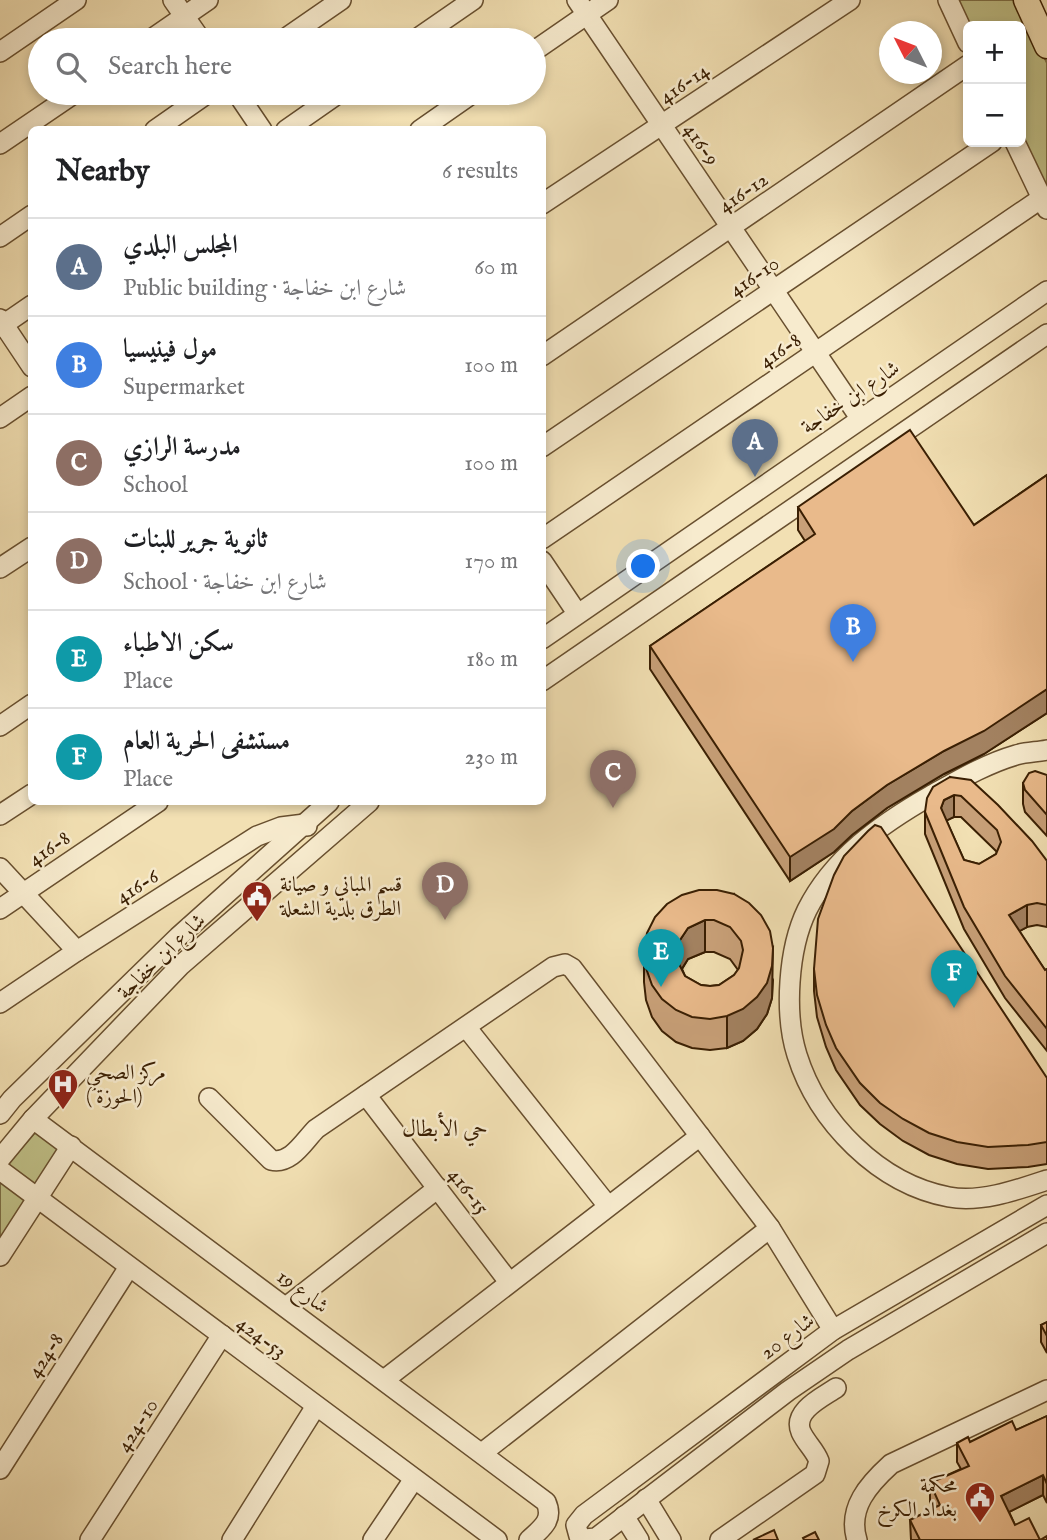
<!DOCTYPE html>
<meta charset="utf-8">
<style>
body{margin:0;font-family:"IM FELL English",Amiri,serif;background:#f2f2f2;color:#202124}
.controls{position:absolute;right:21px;top:21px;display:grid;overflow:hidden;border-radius:10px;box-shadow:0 4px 10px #0003}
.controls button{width:63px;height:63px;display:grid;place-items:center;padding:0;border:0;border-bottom:2px solid #e0e0e0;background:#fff;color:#202124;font:35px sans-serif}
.compass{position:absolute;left:879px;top:21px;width:63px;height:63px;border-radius:50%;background:#fff;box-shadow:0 4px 10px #0003;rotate:312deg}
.you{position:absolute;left:644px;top:567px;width:24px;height:24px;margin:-18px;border:5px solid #fff;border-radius:50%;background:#1a73e8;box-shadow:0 0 0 10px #1a73e833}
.badge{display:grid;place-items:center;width:46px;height:46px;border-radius:50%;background:#111827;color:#fff;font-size:23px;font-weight:700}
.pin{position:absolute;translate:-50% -58px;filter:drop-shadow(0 2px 4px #0008)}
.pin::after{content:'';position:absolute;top:37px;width:24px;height:21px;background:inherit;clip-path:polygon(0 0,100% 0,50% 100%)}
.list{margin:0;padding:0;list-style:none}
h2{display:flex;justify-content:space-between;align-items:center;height:91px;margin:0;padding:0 28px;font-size:30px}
h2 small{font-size:23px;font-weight:400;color:#757577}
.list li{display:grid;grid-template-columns:46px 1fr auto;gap:21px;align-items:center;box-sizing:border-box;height:98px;padding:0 28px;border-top:2px solid #e0e0e0}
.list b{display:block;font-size:26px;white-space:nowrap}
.list p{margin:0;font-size:23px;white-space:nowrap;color:#757577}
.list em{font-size:23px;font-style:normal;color:#757577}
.icon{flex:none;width:38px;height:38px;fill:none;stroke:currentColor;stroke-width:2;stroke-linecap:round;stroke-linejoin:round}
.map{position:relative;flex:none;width:1047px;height:1540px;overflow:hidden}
.search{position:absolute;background:#fff;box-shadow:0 4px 10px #0003;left:28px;top:28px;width:518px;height:77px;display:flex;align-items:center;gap:18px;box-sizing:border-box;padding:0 24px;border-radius:38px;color:#757577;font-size:26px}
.panel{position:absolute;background:#fff;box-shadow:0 4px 10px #0003;left:28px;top:126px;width:518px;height:679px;border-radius:10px}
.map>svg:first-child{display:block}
</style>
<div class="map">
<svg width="1047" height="1540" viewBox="0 0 1047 1540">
<rect width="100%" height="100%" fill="#f2e0b3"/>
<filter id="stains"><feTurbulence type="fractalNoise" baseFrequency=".00286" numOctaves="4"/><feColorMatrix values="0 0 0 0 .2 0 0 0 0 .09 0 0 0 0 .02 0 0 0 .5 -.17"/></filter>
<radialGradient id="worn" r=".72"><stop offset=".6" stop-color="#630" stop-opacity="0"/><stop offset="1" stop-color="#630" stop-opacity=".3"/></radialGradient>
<!-- green -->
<g fill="#c0c188" stroke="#7d7046" stroke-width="2">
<polygon points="954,0 1018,0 1047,63 1047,200 1021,142 1021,26 968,26"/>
<polygon points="39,1128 65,1148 0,1250 0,1172"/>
</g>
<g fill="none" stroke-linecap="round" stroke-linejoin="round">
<!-- minor casing -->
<g stroke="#684f2f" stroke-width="22">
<g id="minor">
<polyline points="173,0 201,40"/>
<polyline points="577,0 860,418"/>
<polyline points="948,0 968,43"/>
<polyline points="150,40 208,0"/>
<polyline points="283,40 341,0"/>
<polyline points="415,40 473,0"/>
<polyline points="534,51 608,0"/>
<polyline points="0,52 76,0"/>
<polyline points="237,93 262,130"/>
<polyline points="155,130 208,93"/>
<polyline points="286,130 339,93"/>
<polyline points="420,130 473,93"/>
<polyline points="1015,142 1047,209"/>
<polyline points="0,144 75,93"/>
<polyline points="542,204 850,0"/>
<polyline points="0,237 32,215"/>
<polyline points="0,319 32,367"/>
<polyline points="0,327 32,305"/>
<polyline points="542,356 968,65"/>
<polyline points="0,418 32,396"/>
<polyline points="542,447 992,142"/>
<polyline points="542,539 1042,198"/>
<polyline points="542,561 577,613"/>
<polyline points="0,568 32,547"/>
<polyline points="542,639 1047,291"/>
<polyline points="542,681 1047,334"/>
<polyline points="0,726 32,704"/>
<path d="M1047,750C1037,752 1026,752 1016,755C985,764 957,781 930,796C881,824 833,858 807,910C788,949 784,1014 797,1055C818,1122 879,1184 949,1197C980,1203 1017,1190 1047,1180"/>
<polyline points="0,815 32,794"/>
<polyline points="0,868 77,951"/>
<polyline points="0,909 158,802"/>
<polyline points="0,1003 77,951 257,836 281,827 305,824 307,826"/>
<polyline points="466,1027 608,1206"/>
<polyline points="366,1095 509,1282"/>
<path d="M209,1098L271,1160C291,1165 304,1141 316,1129L553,967L565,964L572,968L770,1228L833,1330"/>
<polyline points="0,1114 12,1099 178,937 329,802"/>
<path d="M33,1119L546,1502C554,1520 542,1528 529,1540"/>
<polyline points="0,1159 33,1119 181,965 369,802"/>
<polyline points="0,1170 497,1540"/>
<polyline points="1047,1205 833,1330 584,1515 576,1525 579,1536 584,1539 596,1538 788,1391 848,1350 1047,1233"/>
<polyline points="0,1256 71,1146"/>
<polyline points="286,1307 438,1188"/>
<polyline points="384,1380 700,1136"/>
<polyline points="482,1453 770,1228"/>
<polyline points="0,1469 129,1267"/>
<polyline points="646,1499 671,1540"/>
<polyline points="624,1516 639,1540"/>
<polyline points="90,1540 222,1335"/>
<polyline points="232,1540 316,1406"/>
<polyline points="373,1540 414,1479"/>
<path d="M720,1540L815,1474L819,1461C815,1450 806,1443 801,1432C792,1411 823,1397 836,1388"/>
<path d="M857,1540C847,1508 869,1484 891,1464L1047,1390"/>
</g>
</g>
<!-- major casing -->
<g stroke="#3a1f03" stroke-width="27">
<polyline id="major" points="1026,0 1047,46"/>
</g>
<!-- minor -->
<use href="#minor" stroke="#f7ebce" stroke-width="19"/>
<!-- major -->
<use href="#major" stroke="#f2e0b3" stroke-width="24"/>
</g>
<!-- wall -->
<g fill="#c8a078" stroke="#3a1f03" stroke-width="2" fill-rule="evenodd">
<polygon points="1047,475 1047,713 984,754 944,774 887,808 852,835 834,852 790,881 650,669 650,646 805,541 798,530 798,507 974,525"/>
<polygon points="1047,775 1047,836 1025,812 1023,804 1023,783"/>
<path d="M950,777L1047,861V927L1037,925L1027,927L1019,931L1045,970L1047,969V1051L1005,998L964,929L925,834V812ZM954,817H961L997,852L996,854L979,864L964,860L946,820Z"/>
<path d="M734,894L773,980L772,998L767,1014L757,1029L743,1041L727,1048L710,1050L692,1048L676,1042L662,1031L652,1017L646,1000L644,982V951ZM705,952H714L730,959L738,970L734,975L719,985L710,986L701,985L685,976L682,969L688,959Z"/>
<polygon points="814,969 1047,1078 1047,1164 1028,1167 988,1169 957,1164 929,1155 903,1141 880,1124 860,1105 836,1070 826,1047 817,1017 814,991"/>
<polygon points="1047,1322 1047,1353 1041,1342 1041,1325"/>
<polygon points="1047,1416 1047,1503 1043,1495 1009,1512 1015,1525 1040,1540 1047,1540 911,1540 910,1520 933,1509 930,1502 930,1483 961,1469 957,1462 957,1443 970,1442 1016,1430"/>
</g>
<!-- shaded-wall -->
<g fill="#a38261" stroke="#3a1f03" stroke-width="2">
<polygon points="1047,689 1047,713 984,754 944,774 887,808 852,835 834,852 790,881 790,857 887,785"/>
<polygon points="954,795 954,817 944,822 941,808 944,800"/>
<polygon points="1027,905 1027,927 1009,937 1009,915"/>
<polygon points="705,920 705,952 688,959 678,975 677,960 678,943 688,928"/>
<polygon points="773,948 772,998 767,1014 757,1029 743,1041 727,1048 727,1016"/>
<polygon points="1043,1475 1043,1495 1001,1516 1001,1496"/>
</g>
<!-- building -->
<g fill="#e9ba8b" stroke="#3a1f03" stroke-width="2" fill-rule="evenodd">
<polygon points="910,430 974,525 1047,475 1047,689 984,731 944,751 887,785 852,811 834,829 790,857 650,646 815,534 798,507"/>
<polygon points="1035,771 1047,775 1047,815 1025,790 1023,783 1029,773"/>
<path d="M950,777L971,780L998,805L1032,841L1047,861V905L1037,903L1027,905L1009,915L1045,970L1047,969V1029L1005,976L964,907L925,812L927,798L933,787ZM954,795L961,796L997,830L1001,842L996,854L979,864L964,860L941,808L944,800Z"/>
<polygon points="875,825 881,827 1047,1078 1047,1142 1028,1145 988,1147 957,1142 929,1133 903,1119 880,1103 860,1083 836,1048 826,1025 817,995 814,969 818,919 834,875 844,856 868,831"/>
<path d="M699,890H717L734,894L749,903L761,915L770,931L773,948L772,966L767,983L757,997L743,1009L727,1016L710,1019L692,1017L676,1010L662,999L652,985L646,968L644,951L647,933L655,917L667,904L682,895ZM705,920H714L730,927L741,941L743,950L739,968L734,975L719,985L710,986L701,985L685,976L677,960L678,943L688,928Z"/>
<polygon points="1047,1322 1047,1336 1041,1325"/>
<polygon points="1047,1416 1047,1484 1043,1475 1001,1496 1015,1525 1029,1518 1040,1540 1047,1536 1047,1540 920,1540 910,1520 940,1505 930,1483 969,1466 957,1443 968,1437 970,1442 1012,1421 1016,1430"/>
<polygon points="774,1530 778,1540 753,1540"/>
<polygon points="815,1532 819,1540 804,1540 803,1538"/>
</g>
<!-- icons -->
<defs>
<g id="civic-pin" transform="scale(1.575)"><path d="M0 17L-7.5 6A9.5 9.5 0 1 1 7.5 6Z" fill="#8f2418" stroke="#f7ebce"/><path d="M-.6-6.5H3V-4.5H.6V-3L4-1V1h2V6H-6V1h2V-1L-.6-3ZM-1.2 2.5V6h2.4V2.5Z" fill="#fff"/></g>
<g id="hospital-pin" transform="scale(1.575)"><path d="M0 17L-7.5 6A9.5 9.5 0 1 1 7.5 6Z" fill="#8f2418" stroke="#f7ebce"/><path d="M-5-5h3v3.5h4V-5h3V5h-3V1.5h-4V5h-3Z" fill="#fff"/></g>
</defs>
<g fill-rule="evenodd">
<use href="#civic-pin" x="257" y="896"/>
<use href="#hospital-pin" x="63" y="1084"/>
<use href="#civic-pin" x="980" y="1497"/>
</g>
<g text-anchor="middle" stroke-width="5" stroke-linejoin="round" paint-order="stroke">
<!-- street labels -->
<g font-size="21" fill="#3a1f03" stroke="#f7ebce">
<text transform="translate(684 83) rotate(-34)" y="7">416-14</text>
<text transform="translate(702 144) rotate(56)" y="7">416-9</text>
<text transform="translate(743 192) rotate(-34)" y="7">416-12</text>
<text transform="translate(754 276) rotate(-34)" y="7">416-10</text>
<text transform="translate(780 350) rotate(-34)" y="7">416-8</text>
<text transform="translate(850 397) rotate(-34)" y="7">شارع ابن خفاجة</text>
<text transform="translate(49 848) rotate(-34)" y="7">416-8</text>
<text transform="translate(137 886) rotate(-32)" y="7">416-6</text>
<text transform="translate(161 956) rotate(-44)" y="7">شارع ابن خفاجة</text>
<text transform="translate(469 1191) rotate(52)" y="7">416-15</text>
<text transform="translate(303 1291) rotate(37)" y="7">شارع 19</text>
<text transform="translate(787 1336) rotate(-37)" y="7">شارع 20</text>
<text transform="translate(262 1337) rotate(37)" y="7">424-53</text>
<text transform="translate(45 1355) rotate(-57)" y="7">424-8</text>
<text transform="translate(137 1425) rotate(-57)" y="7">424-10</text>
</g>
<!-- poi labels -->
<g font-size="21" fill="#3a1f03" stroke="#f7ebce" text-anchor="start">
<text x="280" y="891">قسم المباني و صيانة<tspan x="280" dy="24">الطرق بلدية الشعلة</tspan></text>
<text x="86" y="1079">مركز الصحي<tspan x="86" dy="24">( الحوزة)</tspan></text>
<text x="957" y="1492" text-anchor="end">محكمة<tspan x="957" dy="24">بغداد الكرخ</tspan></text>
</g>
<!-- neighbourhood labels -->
<g font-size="23" fill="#3a1f03" stroke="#f7ebce">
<text x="445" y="1136">حي الأبطال</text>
</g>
</g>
<rect width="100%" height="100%" filter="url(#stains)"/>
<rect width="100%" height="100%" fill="url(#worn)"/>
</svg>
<div class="controls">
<button>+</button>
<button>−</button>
</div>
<svg class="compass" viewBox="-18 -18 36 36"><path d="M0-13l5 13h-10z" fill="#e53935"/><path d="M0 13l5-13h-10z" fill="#757577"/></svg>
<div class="you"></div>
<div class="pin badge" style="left:755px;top:477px;background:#5c6f8a">A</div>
<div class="pin badge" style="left:853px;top:662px;background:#3f7fe0">B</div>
<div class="pin badge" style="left:613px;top:808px;background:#8d6e63">C</div>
<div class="pin badge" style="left:445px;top:920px;background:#8d6e63">D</div>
<div class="pin badge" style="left:661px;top:987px;background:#0f9aa8">E</div>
<div class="pin badge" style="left:954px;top:1008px;background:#0f9aa8">F</div>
<div class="search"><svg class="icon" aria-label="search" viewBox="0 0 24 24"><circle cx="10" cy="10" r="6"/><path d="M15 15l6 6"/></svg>Search here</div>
<section class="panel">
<h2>Nearby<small>6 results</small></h2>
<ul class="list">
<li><span class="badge" style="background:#5c6f8a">A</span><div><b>المجلس البلدي</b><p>Public building · شارع ابن خفاجة</p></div><em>60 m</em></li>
<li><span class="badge" style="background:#3f7fe0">B</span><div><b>مول فينيسيا</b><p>Supermarket</p></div><em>100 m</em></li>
<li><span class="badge" style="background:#8d6e63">C</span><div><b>مدرسة الرازي</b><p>School</p></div><em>100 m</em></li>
<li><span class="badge" style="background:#8d6e63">D</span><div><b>ثانوية جرير للبنات</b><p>School · شارع ابن خفاجة</p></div><em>170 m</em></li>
<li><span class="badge" style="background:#0f9aa8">E</span><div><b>سكن الاطباء</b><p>Place</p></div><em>180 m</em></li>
<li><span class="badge" style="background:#0f9aa8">F</span><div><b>مستشفى الحرية العام</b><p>Place</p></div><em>230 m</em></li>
</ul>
</section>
</div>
